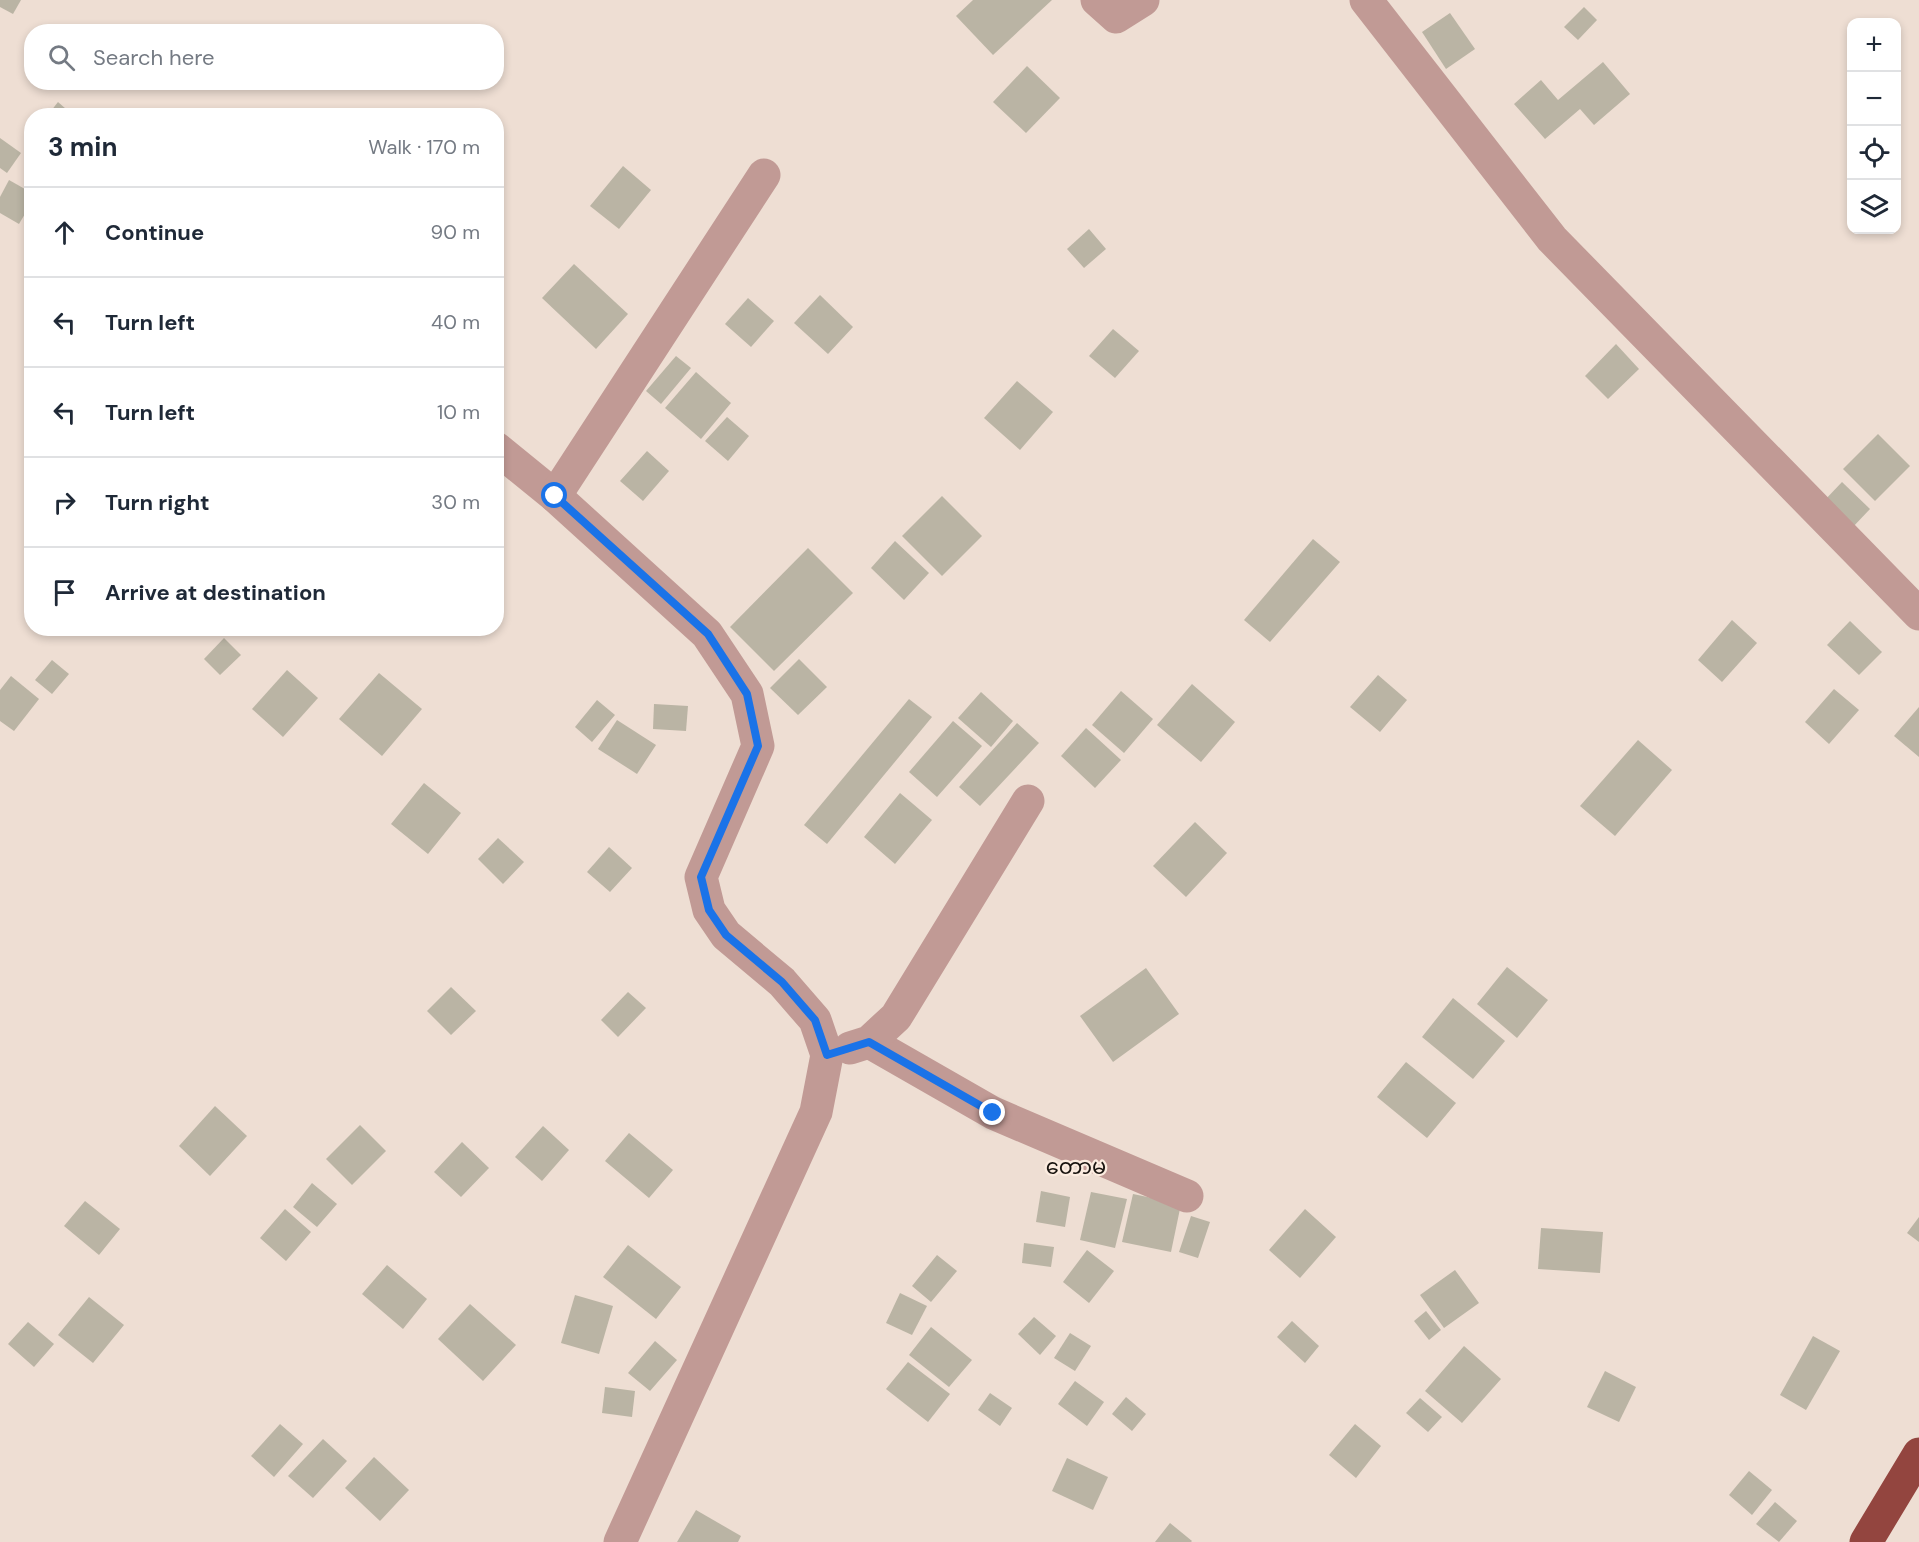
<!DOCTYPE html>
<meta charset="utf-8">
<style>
body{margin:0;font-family:"DM Sans","Noto Sans Myanmar",sans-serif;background:#f2f2f3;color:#1f2937}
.controls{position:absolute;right:18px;top:18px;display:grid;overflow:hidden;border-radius:12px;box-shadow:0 3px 9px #0003}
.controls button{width:54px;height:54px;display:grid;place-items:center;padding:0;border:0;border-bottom:2px solid #e0e1e3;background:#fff;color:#1f2937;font:30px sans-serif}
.stop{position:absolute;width:18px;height:18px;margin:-14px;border:4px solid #1a73e8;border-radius:50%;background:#fff}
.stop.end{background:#1a73e8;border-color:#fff;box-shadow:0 2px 6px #0008}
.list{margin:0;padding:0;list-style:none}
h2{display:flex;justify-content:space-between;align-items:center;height:78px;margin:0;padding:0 24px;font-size:26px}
h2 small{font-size:20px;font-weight:400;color:#747a83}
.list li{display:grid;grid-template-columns:39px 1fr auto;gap:18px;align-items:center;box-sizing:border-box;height:90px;padding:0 24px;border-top:2px solid #e0e1e3}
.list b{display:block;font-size:22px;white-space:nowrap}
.list em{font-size:20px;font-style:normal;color:#747a83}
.icon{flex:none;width:33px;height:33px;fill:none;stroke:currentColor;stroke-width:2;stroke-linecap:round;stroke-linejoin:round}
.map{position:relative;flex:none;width:1919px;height:1542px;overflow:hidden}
.search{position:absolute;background:#fff;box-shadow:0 3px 9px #0003;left:24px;top:24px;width:480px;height:66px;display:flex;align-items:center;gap:15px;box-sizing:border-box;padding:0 21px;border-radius:24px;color:#747a83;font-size:22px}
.panel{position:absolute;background:#fff;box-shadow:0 3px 9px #0003;left:24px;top:108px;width:480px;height:528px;border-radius:24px}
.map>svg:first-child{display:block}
</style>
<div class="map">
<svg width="1919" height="1542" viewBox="0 0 1919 1542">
<rect width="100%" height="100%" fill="#eeded3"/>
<!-- building -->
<g fill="#bab4a4">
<polygon points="0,0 21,0 13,14 0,7"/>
<polygon points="973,0 1052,0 993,55 956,16"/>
<polygon points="1584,7 1597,20 1578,40 1564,27"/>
<polygon points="1450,13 1475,49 1446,69 1422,32"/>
<polygon points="1603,62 1630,94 1594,125 1580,109 1545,139 1514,104 1541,80 1558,100"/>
<polygon points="1027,66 1060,98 1026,133 993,102"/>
<polygon points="58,102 74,116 47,116"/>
<polygon points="0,138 21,153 7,173 0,168"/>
<polygon points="623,166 651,190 619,229 590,206"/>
<polygon points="9,180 32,193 32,202 19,224 0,213 0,197"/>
<polygon points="1089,229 1106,249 1084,268 1067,249"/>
<polygon points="574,264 628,314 596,349 542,298"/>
<polygon points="820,295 853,327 828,354 794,323"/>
<polygon points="748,298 774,321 751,347 725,324"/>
<polygon points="1113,329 1139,351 1115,378 1089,356"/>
<polygon points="1616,344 1639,369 1608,399 1585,376"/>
<polygon points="676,356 691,368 661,404 646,391"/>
<polygon points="696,372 731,403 701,439 665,408"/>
<polygon points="1017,381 1053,412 1020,450 984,418"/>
<polygon points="727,417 749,436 728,461 705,441"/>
<polygon points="1878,434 1910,466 1875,501 1843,469"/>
<polygon points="647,451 669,471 643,501 620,481"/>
<polygon points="1842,482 1870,509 1851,529 1823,502"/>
<polygon points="942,496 982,536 942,576 902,536"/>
<polygon points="1313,539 1340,562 1270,642 1244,620"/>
<polygon points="895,541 929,573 904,600 871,568"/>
<polygon points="808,548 853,593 774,671 730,627"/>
<polygon points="1732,620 1757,643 1722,682 1698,660"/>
<polygon points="1850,621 1882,652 1859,675 1827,645"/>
<polygon points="224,638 241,655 220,675 204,659"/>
<polygon points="799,659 827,687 798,715 770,688"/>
<polygon points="52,660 69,674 52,694 35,680"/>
<polygon points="287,670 318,698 283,737 252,709"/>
<polygon points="379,673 422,709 382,756 339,719"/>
<polygon points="1378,675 1407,700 1380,732 1350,707"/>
<polygon points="11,676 39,699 14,731 0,721 0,690"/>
<polygon points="1192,684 1235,722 1201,762 1157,725"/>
<polygon points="1834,689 1859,710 1829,744 1805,722"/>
<polygon points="1121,691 1153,719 1124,753 1092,725"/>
<polygon points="981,692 1013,721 991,747 958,718"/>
<polygon points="909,699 932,717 827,844 804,825"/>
<polygon points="597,700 615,715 592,742 575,727"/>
<polygon points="654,704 688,706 686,731 653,729"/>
<polygon points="1919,707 1919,757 1894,736"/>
<polygon points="617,720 656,745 637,774 598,749"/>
<polygon points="953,721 982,746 937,797 909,772"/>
<polygon points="1017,723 1039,743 980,806 959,787"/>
<polygon points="1086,728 1121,760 1095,788 1061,756"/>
<polygon points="1638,740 1672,770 1615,836 1580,806"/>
<polygon points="424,783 461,813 428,854 391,824"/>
<polygon points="900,793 932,820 895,864 864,837"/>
<polygon points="1195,822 1227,853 1186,897 1153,866"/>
<polygon points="498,838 524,862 503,884 478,859"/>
<polygon points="609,847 632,868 610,892 587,872"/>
<polygon points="1507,967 1548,1000 1517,1038 1477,1004"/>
<polygon points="1146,968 1179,1014 1113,1062 1080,1016"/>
<polygon points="451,987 476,1011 451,1035 427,1011"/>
<polygon points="628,992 646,1008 618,1037 601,1020"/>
<polygon points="1453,998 1505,1041 1473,1079 1422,1037"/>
<polygon points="1406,1062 1456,1103 1427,1138 1377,1097"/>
<polygon points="215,1106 247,1136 210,1176 179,1146"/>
<polygon points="360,1125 386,1151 352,1185 326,1159"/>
<polygon points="543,1126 569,1150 542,1181 515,1157"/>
<polygon points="629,1133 673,1170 649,1198 605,1161"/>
<polygon points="462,1142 489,1168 461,1197 434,1172"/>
<polygon points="312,1183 337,1204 317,1227 293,1207"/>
<polygon points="1041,1191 1070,1197 1065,1227 1036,1222"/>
<polygon points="1091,1192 1127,1199 1115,1248 1080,1240"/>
<polygon points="1133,1194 1181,1204 1171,1252 1122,1242"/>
<polygon points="85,1201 120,1229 99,1255 64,1226"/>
<polygon points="285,1209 311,1232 286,1261 260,1238"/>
<polygon points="1305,1209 1336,1237 1300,1278 1269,1250"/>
<polygon points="1191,1216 1210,1222 1198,1258 1179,1252"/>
<polygon points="1919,1217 1919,1242 1907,1233"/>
<polygon points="1541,1228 1603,1232 1600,1273 1538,1269"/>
<polygon points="1024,1243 1054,1247 1051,1267 1022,1263"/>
<polygon points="628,1245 681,1287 656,1319 603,1277"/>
<polygon points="1087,1250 1114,1271 1089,1303 1063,1282"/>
<polygon points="937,1255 957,1271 931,1302 912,1286"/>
<polygon points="387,1265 427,1299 403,1329 362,1294"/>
<polygon points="1455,1270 1479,1303 1444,1328 1420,1295"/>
<polygon points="900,1293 927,1306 912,1335 886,1323"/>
<polygon points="575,1295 613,1306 599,1354 561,1343"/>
<polygon points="89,1297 124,1325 93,1363 58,1335"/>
<polygon points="470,1304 516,1345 483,1381 438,1339"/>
<polygon points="1426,1311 1441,1330 1429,1340 1414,1321"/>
<polygon points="1034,1317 1056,1336 1040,1355 1018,1334"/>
<polygon points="1292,1321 1319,1346 1305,1363 1277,1337"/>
<polygon points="28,1322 54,1344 34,1367 8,1344"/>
<polygon points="931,1327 972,1360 949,1387 909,1355"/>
<polygon points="1070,1333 1091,1346 1075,1371 1054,1358"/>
<polygon points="1813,1336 1840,1351 1806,1410 1780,1395"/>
<polygon points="655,1341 677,1360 650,1391 628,1373"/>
<polygon points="1464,1346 1501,1379 1462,1423 1425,1391"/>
<polygon points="908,1362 950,1394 928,1422 886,1389"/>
<polygon points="1605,1371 1636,1387 1619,1422 1587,1407"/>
<polygon points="1075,1381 1104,1402 1087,1426 1058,1404"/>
<polygon points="605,1387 635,1391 632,1417 602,1413"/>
<polygon points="990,1393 1012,1408 1000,1426 978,1410"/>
<polygon points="1126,1397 1146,1414 1132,1431 1112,1414"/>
<polygon points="1420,1398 1442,1417 1428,1432 1406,1413"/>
<polygon points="280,1424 303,1444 274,1477 251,1456"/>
<polygon points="1355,1424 1381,1446 1356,1478 1329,1455"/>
<polygon points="323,1439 347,1461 313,1498 288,1476"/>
<polygon points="374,1457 409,1490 380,1521 345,1488"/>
<polygon points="1067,1458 1108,1477 1093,1510 1052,1491"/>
<polygon points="1749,1471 1772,1490 1752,1515 1729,1495"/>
<polygon points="1775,1502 1797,1521 1779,1542 1756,1524"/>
<polygon points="696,1510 741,1536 738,1542 677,1542"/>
<polygon points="1170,1523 1192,1541 1191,1542 1155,1542"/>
</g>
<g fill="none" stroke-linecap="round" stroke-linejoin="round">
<!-- minor -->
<g stroke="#c19a95" stroke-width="33">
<polyline points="1097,0 1116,17 1143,0"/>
<polyline points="1366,0 1552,239 1919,614"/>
<polyline points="496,448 555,496 707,634 747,694 758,746 701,877 709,910 726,935 782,982 815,1020 827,1055 816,1112 620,1542"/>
<polyline points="555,496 764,175"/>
<polyline points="869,1042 993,1113 1187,1196"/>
<polyline points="850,1048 869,1042 896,1017 1028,801"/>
</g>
<!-- highway -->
<polyline stroke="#93453f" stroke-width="33" points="1866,1542 1919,1454"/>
</g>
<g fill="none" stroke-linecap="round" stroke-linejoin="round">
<!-- route -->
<polyline stroke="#1a73e8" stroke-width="8" points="555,496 708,634 747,694 758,746 701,877 709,910 726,935 782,982 815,1020 827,1055 869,1042 993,1113"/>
</g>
<g text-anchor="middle" stroke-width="4.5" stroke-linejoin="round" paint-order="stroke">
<!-- quarter labels -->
<g font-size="21" fill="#191410" stroke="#fcece0">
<text x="1076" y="1174">တောမ</text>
</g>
</g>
</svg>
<div class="controls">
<button>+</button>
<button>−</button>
<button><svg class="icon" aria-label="locate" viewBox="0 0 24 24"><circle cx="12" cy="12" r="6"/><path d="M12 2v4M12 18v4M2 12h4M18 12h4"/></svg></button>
<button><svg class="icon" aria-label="layers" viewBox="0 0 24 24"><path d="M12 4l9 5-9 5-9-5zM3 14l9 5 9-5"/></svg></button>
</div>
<div class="stop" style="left:555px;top:496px"></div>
<div class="stop end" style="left:993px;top:1113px"></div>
<div class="search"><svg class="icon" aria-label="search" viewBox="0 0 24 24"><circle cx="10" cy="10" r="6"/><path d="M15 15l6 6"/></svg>Search here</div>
<section class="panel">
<h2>3 min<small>Walk · 170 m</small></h2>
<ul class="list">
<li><svg class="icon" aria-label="ahead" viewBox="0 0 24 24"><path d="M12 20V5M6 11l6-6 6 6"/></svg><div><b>Continue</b></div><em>90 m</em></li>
<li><svg class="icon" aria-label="left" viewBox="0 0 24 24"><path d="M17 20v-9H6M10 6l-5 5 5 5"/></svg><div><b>Turn left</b></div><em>40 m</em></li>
<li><svg class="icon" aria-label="left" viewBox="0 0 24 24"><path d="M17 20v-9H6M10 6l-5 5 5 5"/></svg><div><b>Turn left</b></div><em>10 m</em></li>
<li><svg class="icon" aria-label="right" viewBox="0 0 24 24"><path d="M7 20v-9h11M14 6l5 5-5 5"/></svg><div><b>Turn right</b></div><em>30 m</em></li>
<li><svg class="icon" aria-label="arrive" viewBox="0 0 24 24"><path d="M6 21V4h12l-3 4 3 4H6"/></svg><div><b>Arrive at destination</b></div></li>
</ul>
</section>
</div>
